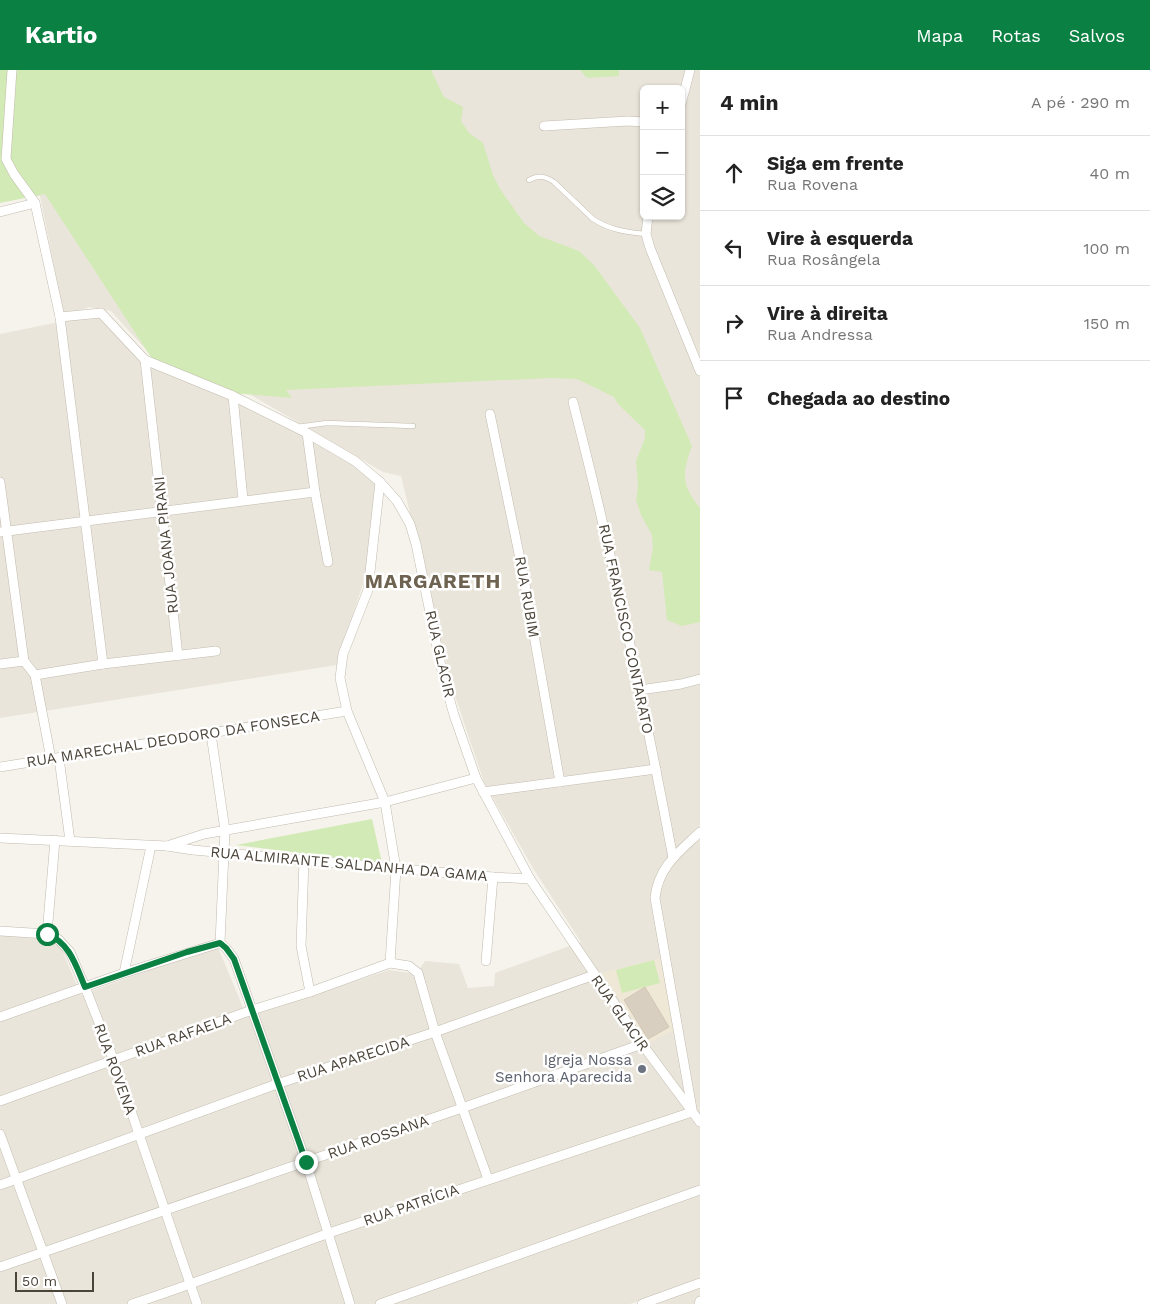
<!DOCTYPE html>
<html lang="pt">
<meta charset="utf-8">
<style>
body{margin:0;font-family:"Work Sans",sans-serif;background:#f6f6f6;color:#222}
.controls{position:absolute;right:15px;top:15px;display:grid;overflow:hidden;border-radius:8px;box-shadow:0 1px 4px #0004}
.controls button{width:45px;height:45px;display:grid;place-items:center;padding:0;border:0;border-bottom:1px solid #e0e0e0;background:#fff;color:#222;font:25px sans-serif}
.scale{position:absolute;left:15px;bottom:12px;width:79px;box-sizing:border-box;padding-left:5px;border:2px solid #4b4439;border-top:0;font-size:14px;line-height:18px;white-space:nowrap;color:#4b4439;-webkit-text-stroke:4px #fff;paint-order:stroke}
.stop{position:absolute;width:15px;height:15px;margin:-11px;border:4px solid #0b8043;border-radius:50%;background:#fff}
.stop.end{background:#0b8043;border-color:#fff;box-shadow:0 1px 5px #0008}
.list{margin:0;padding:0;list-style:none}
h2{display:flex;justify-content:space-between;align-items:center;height:65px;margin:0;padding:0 20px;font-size:21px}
h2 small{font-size:16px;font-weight:400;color:#767676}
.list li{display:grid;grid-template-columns:32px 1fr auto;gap:15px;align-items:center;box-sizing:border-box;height:75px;padding:0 20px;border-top:1px solid #e0e0e0}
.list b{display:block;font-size:19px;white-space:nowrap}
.list p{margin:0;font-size:16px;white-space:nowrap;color:#767676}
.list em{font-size:16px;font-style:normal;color:#767676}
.icon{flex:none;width:28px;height:28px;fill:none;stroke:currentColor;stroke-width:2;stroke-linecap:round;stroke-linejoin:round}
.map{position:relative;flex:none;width:700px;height:1234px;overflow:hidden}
header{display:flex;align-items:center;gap:30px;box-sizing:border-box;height:70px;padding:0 25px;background:#0b8043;color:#fff}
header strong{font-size:24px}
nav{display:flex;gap:28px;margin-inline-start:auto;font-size:18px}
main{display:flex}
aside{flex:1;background:#fff}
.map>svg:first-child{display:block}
</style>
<header>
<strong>Kartio</strong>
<nav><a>Mapa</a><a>Rotas</a><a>Salvos</a></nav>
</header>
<main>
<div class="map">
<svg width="700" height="1234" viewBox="0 0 700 1234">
<rect width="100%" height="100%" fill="#f6f3ec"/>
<!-- residential -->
<g fill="#eae5da" fill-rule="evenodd">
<path d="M4,0H700V1210L630,1234H0V864L57,868L81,925L217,875L247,947L389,900L416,904L425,891L459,894L468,918L494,916L495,903L581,872L534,800L484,712L452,617L401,406L383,402L246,322L159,294L111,241L89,237L64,246L40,126L14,127ZM644,19H681V146H644Z"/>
<polygon points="89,242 109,245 134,271 155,297 244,327 383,407 365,507 337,595 0,648 0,264 69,250"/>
<polygon points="700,1216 700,1234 649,1234"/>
</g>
<!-- education -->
<polygon fill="#efe8d6" points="660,888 674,960 649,973 602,903"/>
<!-- green -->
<g fill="#d2eab5">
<path d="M0,0H431L444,27L463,37L461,51L469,63L483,73L493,105L500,119L524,153L539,166L579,181L594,195L640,258L692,376C682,404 681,414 700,438V552L682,556L667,550L662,502L649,500L653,477L652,465L641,445L636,430L638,416L636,391L645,368V360L618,334L614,327L577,309L550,308L286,320L292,328L244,324H219L158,298L45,124L0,133Z"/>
<polygon points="580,0 619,0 619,6 587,8"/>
<polygon points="372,749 382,793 236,775"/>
<polygon points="654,890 660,913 622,923 616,900"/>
</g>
<!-- building -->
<polygon fill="#d8cfc1" stroke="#d3c7b4" points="645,917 669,957 648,969 624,930"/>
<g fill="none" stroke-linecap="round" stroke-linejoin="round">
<!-- service casing -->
<g stroke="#c2bbae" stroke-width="5.5">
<g id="service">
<path d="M529,110C539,105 545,106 554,112L593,149C610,160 626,162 646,164"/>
<polyline points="297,357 327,353 413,356"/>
</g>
</g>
<!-- minor casing -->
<g stroke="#c2bbae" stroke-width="10">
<g id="minor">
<polyline points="12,0 6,89 14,104 35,133 60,247 103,594"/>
<polyline points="681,34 690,0"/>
<polyline points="544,56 628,51 644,52"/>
<polyline points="0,142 35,133"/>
<polyline points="648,146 646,164 650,178 700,301"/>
<polyline points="60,247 101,243 145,290 233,326 307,363 355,391 380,412 397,431 410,454 416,474 443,606 454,645 476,708 530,809 642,974 700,1052"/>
<polyline points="145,290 178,586"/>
<polyline points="233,326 243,430"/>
<path d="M573,332C612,483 644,635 673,788"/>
<polyline points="490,344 523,503 560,712"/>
<polyline points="307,363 315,422 328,492"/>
<polyline points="0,412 24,591"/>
<polyline points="380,412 368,520 343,584 340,608 347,641 385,732 396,799 390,893"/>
<polyline points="0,462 315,422"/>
<polyline points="0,594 24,591 35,605 51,689"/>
<polyline points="35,605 103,594 216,581"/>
<polyline points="640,620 681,614 700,609"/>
<polyline points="211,664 225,760 220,873"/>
<polyline points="59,688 70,771"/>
<polyline points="0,697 347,641"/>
<polyline points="483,722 656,699"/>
<polyline points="0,768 167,776 193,780 493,807 530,809"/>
<polyline points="55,770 47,864 58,869 70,882 85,917 114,991 197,1234"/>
<polyline points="167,776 204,764 385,732 476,708"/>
<polyline points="304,790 301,876 310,922"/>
<polyline points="0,861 47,864"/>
<polyline points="486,891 493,807"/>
<polyline points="124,903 151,776"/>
<polyline points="0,947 124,903 220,873 226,878 234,889 306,1092 350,1234"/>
<polyline points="0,1031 252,940 310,922 390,893 409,896 418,903 435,962 488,1109"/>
<path d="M692,1039L655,828C658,797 679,782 700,762"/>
<polyline points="0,1064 62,1234"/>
<polyline points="0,1115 277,1014 435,962 594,905"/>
<polyline points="0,1197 462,1038 642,974"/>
<path d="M132,1234C200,1212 265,1186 332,1162C452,1121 572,1081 692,1042"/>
<polyline points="380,1234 700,1120"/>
<polyline points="642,1234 700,1213"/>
<polyline points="699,1234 700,1231"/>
</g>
</g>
<!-- service -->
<use href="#service" stroke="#fff" stroke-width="4.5"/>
<!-- minor -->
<use href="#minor" stroke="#fff" stroke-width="9"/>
</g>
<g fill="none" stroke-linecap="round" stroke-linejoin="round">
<!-- route -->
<path stroke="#0b8043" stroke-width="6" d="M47,864C70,873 76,896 85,917L187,882L220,873L226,878L234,889L306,1092"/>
</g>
<!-- markers -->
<circle fill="#6b7280" stroke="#fff" stroke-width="2" cx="642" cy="999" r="5"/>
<g text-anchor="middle" stroke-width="5" stroke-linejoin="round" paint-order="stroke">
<!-- street labels -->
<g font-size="15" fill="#4b4439" stroke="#fff">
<text transform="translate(166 475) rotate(-96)" y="5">RUA JOANA PIRANI</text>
<text transform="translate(527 527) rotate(80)" y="5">RUA RUBIM</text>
<text transform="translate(626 559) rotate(78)" y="5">RUA FRANCISCO CONTARATO</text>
<text transform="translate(440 584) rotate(77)" y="5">RUA GLACIR</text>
<text transform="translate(173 669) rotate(-9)" y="5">RUA MARECHAL DEODORO DA FONSECA</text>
<text transform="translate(349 794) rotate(5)" y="5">RUA ALMIRANTE SALDANHA DA GAMA</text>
<text transform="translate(620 943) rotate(55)" y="5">RUA GLACIR</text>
<text transform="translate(183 965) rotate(-20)" y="5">RUA RAFAELA</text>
<text transform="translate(353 989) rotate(-18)" y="5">RUA APARECIDA</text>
<text transform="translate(115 999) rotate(70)" y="5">RUA ROVENA</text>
<text transform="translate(378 1067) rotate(-19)" y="5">RUA ROSSANA</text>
<text transform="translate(411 1135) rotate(-19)" y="5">RUA PATRÍCIA</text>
</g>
<!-- worship labels -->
<g font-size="15" fill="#5b616d" stroke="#fff" text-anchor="end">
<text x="632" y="995">Igreja Nossa<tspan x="632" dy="17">Senhora Aparecida</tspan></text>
</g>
<!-- district labels -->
<g font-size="20" font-weight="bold" letter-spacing="1" fill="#6e6250" stroke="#fff">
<text x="433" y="518">MARGARETH</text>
</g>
</g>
</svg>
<div class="controls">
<button>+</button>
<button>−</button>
<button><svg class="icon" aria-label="layers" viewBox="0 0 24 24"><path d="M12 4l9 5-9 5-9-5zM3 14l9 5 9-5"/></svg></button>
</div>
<div class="scale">50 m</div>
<div class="stop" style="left:47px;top:864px"></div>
<div class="stop end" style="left:306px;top:1092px"></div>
</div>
<aside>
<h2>4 min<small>A pé · 290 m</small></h2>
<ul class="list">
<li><svg class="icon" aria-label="ahead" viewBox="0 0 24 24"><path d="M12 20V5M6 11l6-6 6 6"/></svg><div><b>Siga em frente</b><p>Rua Rovena</p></div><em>40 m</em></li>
<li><svg class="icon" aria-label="left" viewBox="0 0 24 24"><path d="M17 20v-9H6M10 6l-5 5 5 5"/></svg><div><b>Vire à esquerda</b><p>Rua Rosângela</p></div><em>100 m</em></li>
<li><svg class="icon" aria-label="right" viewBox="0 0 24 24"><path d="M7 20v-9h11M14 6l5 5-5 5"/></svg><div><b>Vire à direita</b><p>Rua Andressa</p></div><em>150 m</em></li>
<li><svg class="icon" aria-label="arrive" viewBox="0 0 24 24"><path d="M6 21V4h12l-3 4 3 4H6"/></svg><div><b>Chegada ao destino</b></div></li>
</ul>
</aside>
</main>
